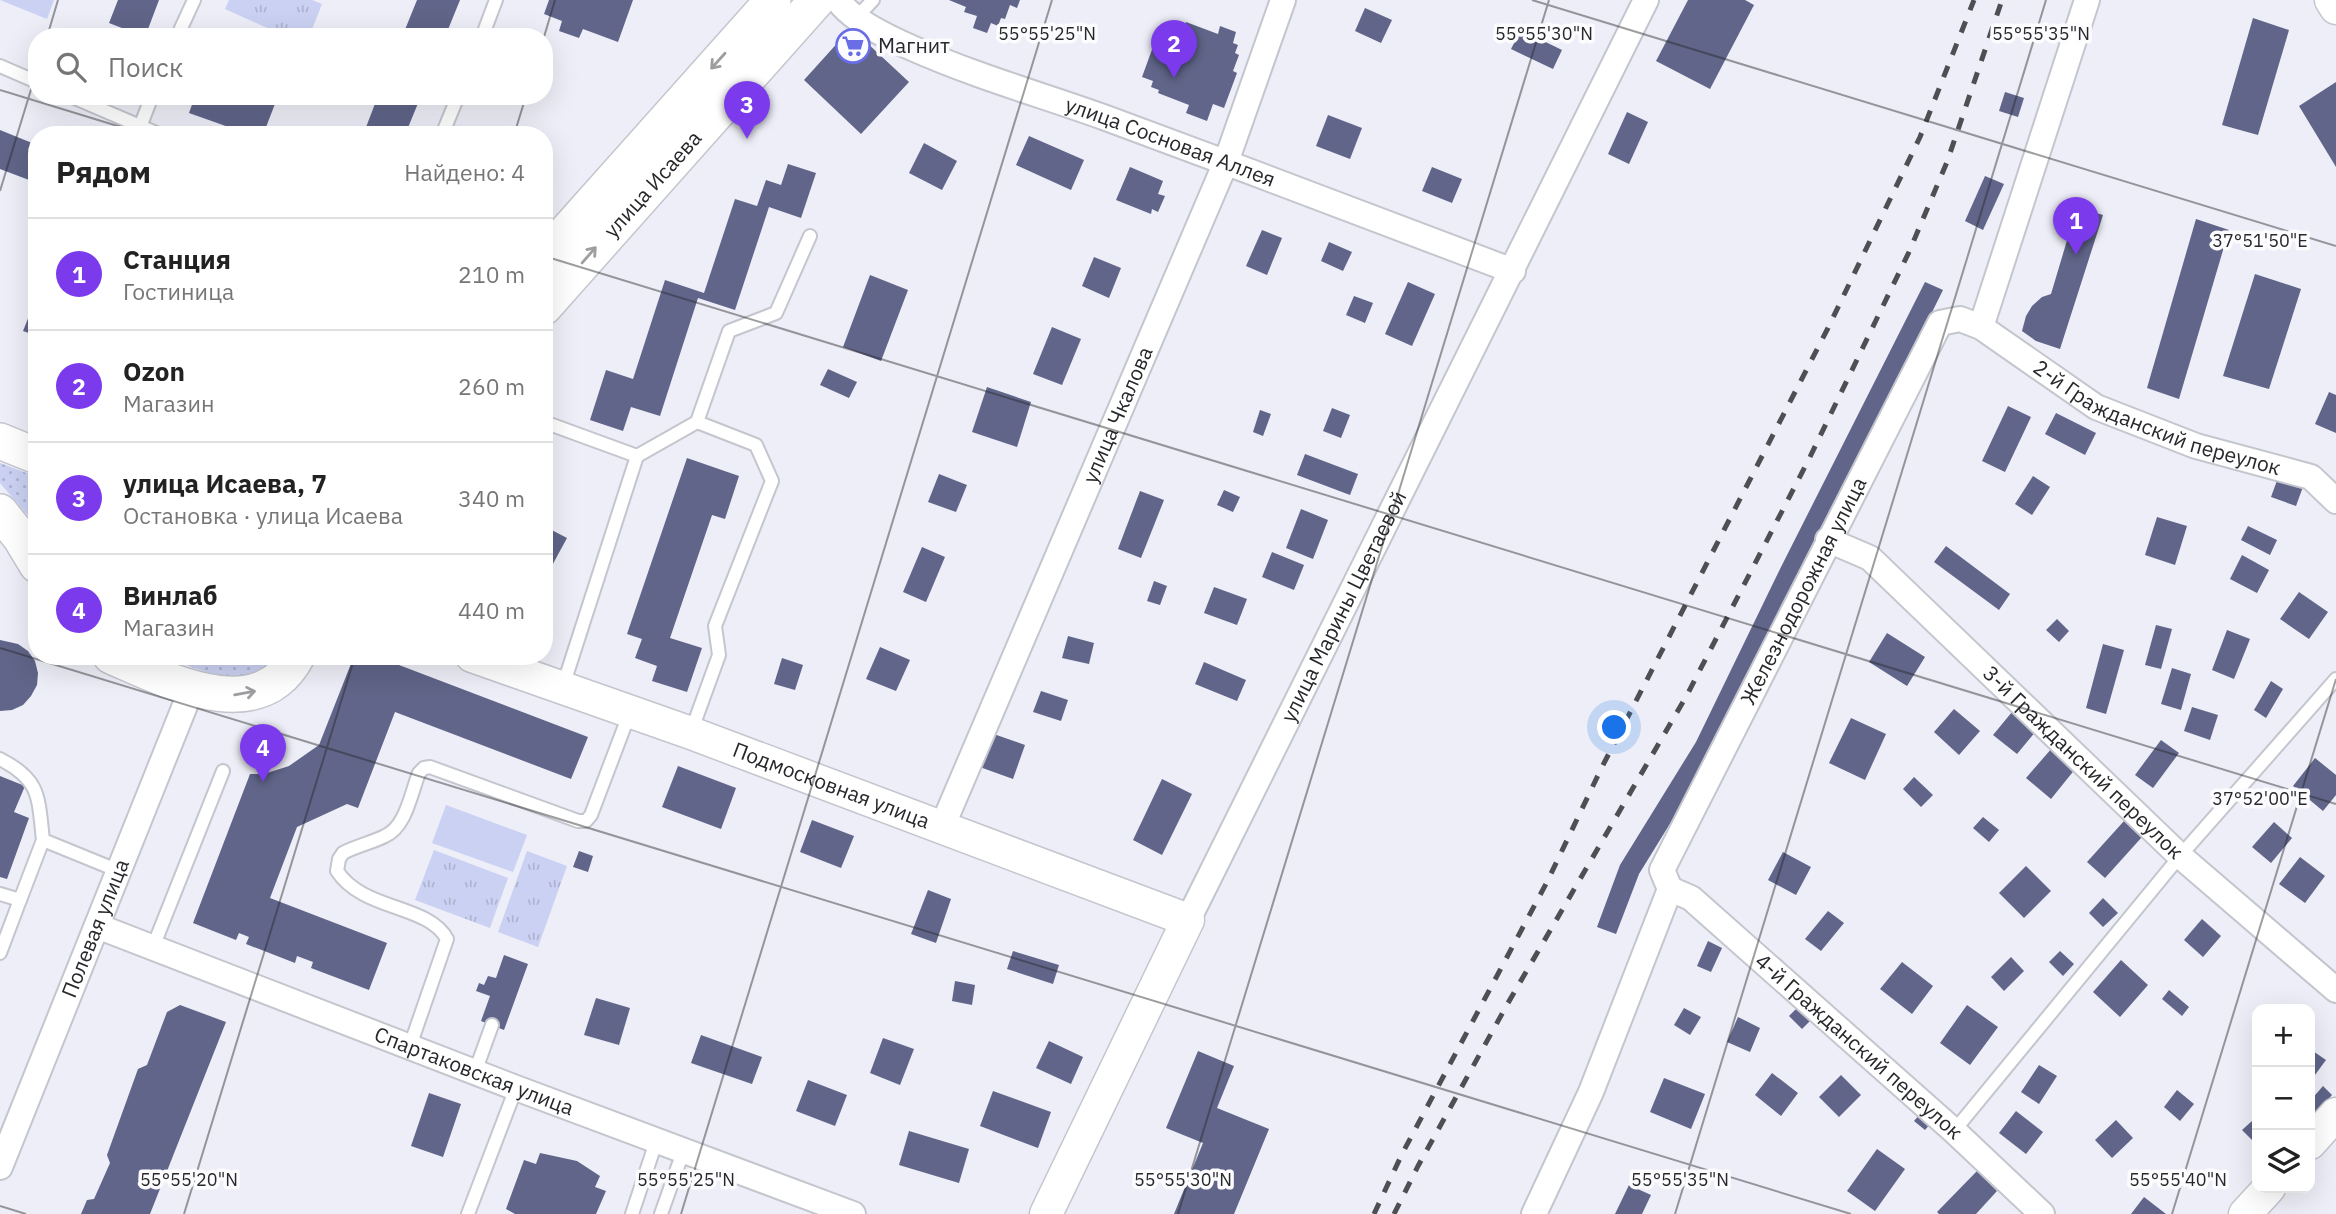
<!DOCTYPE html>
<html lang="ru">
<meta charset="utf-8">
<style>
body{margin:0;font-family:"IBM Plex Sans",sans-serif;background:#f6f6f6;color:#222}
.controls{position:absolute;right:21px;bottom:21px;display:grid;overflow:hidden;border-radius:14px;box-shadow:0 7px 28px #0002}
.controls button{width:63px;height:63px;display:grid;place-items:center;padding:0;border:0;border-bottom:2px solid #e0e0e0;background:#fff;color:#222;font:35px sans-serif}
.you{position:absolute;left:1615px;top:728px;width:24px;height:24px;margin:-18px;border:5px solid #fff;border-radius:50%;background:#1a73e8;box-shadow:0 0 0 10px #1a73e833}
.badge{display:grid;place-items:center;width:46px;height:46px;border-radius:50%;background:#7c3aed;color:#fff;font-size:23px;font-weight:700}
.pin{position:absolute;translate:-50% -58px;filter:drop-shadow(0 2px 4px #0008)}
.pin::after{content:'';position:absolute;top:37px;width:24px;height:21px;background:inherit;clip-path:polygon(0 0,100% 0,50% 100%)}
.list{margin:0;padding:0;list-style:none}
h2{display:flex;justify-content:space-between;align-items:center;height:91px;margin:0;padding:0 28px;font-size:30px}
h2 small{font-size:23px;font-weight:400;color:#767676}
.list li{display:grid;grid-template-columns:46px 1fr auto;gap:21px;align-items:center;box-sizing:border-box;height:112px;padding:0 28px;border-top:2px solid #e0e0e0}
.list b{display:block;font-size:26px;white-space:nowrap}
.list p{margin:0;font-size:23px;white-space:nowrap;color:#767676}
.list em{font-size:23px;font-style:normal;color:#767676}
.icon{flex:none;width:38px;height:38px;fill:none;stroke:currentColor;stroke-width:2;stroke-linecap:round;stroke-linejoin:round}
.map{position:relative;flex:none;width:2336px;height:1214px;overflow:hidden}
.search{position:absolute;background:#fff;box-shadow:0 7px 28px #0002;left:28px;top:28px;width:525px;height:77px;display:flex;align-items:center;gap:18px;box-sizing:border-box;padding:0 24px;border-radius:28px;color:#767676;font-size:26px}
.panel{position:absolute;background:#fff;box-shadow:0 7px 28px #0002;left:28px;top:126px;width:525px;height:539px;border-radius:28px}
.map>svg:first-child{display:block}
</style>
<div class="map">
<svg width="2336" height="1214" viewBox="0 0 2336 1214">
<defs>
<pattern id="grass-dots" width="8" height="8" patternUnits="userSpaceOnUse" patternTransform="scale(1.75)"><rect width="8" height="8" fill="#cbd1f2"/><path d="M2 2h.1M6 6h.1" fill="none" stroke="#aeb3d0" stroke-width="1.8" stroke-linecap="round"/></pattern>
<pattern id="park-tufts" width="24" height="20" patternUnits="userSpaceOnUse" patternTransform="scale(1.75)"><rect width="24" height="20" fill="#cbd1f2"/><path d="M3 7l-1-3M5 7V3M7 7l1-3M15 17l-1-3M17 17v-4M19 17l1-3" fill="none" stroke="#aeb3d0"/></pattern>
</defs>
<rect width="100%" height="100%" fill="#edeef7"/>
<!-- grass -->
<g fill="url(#grass-dots)">
<polygon points="0,463 37,477 37,526 0,483"/>
<path d="M164,656H277C240,693 205,672 164,656Z"/>
</g>
<!-- park -->
<g fill="url(#park-tufts)">
<polygon points="229,0 312,0 322,4 309,37 287,37 225,9"/>
<polygon points="434,850 508,878 490,928 415,900"/>
<polygon points="527,851 567,866 538,947 498,932"/>
</g>
<!-- pitch -->
<g fill="#cbd1f2">
<polygon points="0,0 54,0 47,19"/>
<polygon points="446,805 527,835 513,872 432,843"/>
</g>
<!-- building -->
<g fill="#606589">
<polygon points="118,0 159,0 145,37 109,23"/>
<polygon points="417,0 460,0 445,37 402,37"/>
<polygon points="549,0 633,0 618,42 583,29 579,38 559,31 562,21 544,14"/>
<polygon points="949,0 1020,0 1017,8 1010,5 1005,19 1001,18 998,26 991,23 987,33 973,28 977,16 964,12 966,7"/>
<polygon points="1688,0 1745,0 1754,5 1710,89 1656,61"/>
<polygon points="1365,8 1392,20 1381,43 1355,31"/>
<polygon points="2253,18 2289,30 2258,135 2222,125"/>
<polygon points="1186,22 1218,34 1220,26 1236,32 1233,43 1238,45 1235,53 1239,55 1233,71 1237,73 1224,108 1213,104 1207,121 1186,113 1189,105 1158,93 1159,90 1151,87 1153,81 1142,77 1161,25 1173,30 1175,24 1184,26"/>
<polygon points="851,28 909,82 861,134 804,80"/>
<polygon points="1521,30 1562,50 1553,69 1511,49"/>
<polygon points="2336,82 2336,167 2299,106"/>
<polygon points="2005,92 2024,98 2018,117 1999,111"/>
<polygon points="195,96 278,96 263,135 251,135 189,113"/>
<polygon points="378,96 421,96 405,135 363,135"/>
<polygon points="1627,112 1648,122 1629,164 1608,154"/>
<polygon points="1328,115 1362,128 1350,159 1316,146"/>
<polygon points="0,130 37,145 37,183 0,169"/>
<polygon points="1029,136 1084,160 1071,190 1016,165"/>
<polygon points="924,143 957,161 942,190 909,173"/>
<polygon points="788,164 816,173 801,218 769,207 735,310 698,298 660,416 631,407 623,431 590,420 606,370 633,379 665,280 704,293 735,199 757,206 766,180 781,185"/>
<polygon points="1130,167 1163,181 1158,194 1165,196 1158,212 1152,209 1151,214 1116,200"/>
<polygon points="1432,167 1462,179 1452,203 1422,191"/>
<polygon points="1985,176 2004,184 1983,230 1965,221"/>
<polygon points="2077,207 2103,215 2060,349 2036,341 2022,331 2026,316 2032,306 2042,297 2051,294"/>
<polygon points="2196,219 2229,230 2179,399 2147,388"/>
<polygon points="1262,230 1282,238 1267,275 1246,266"/>
<polygon points="1329,242 1352,252 1343,271 1321,261"/>
<polygon points="1094,257 1121,268 1109,298 1082,286"/>
<polygon points="2255,274 2301,289 2269,389 2223,376"/>
<polygon points="870,275 908,290 881,361 843,347"/>
<polygon points="1408,282 1435,294 1412,346 1385,334"/>
<polygon points="1925,282 1943,290 1713,754 1639,874 1616,934 1597,927 1620,865 1696,742 1781,567"/>
<polygon points="37,296 37,336 23,331"/>
<polygon points="1354,296 1373,303 1365,323 1346,315"/>
<polygon points="1052,327 1081,339 1062,385 1033,374"/>
<polygon points="828,369 857,382 849,398 820,385"/>
<polygon points="987,387 1031,402 1017,447 972,432"/>
<polygon points="2329,392 2336,395 2336,433 2315,424"/>
<polygon points="2008,406 2031,417 2005,472 1982,461"/>
<polygon points="1332,408 1350,415 1341,438 1323,431"/>
<polygon points="1260,410 1271,414 1263,436 1253,432"/>
<polygon points="2056,413 2096,433 2085,455 2045,434"/>
<polygon points="1305,454 1358,474 1350,495 1297,475"/>
<polygon points="687,458 739,476 725,519 712,515 670,638 702,648 687,692 652,681 657,666 635,658 642,639 627,634"/>
<polygon points="939,474 967,485 956,512 928,502"/>
<polygon points="2279,475 2304,484 2296,506 2271,497"/>
<polygon points="2033,476 2050,487 2032,515 2015,504"/>
<polygon points="1224,490 1240,497 1233,512 1217,505"/>
<polygon points="1140,491 1164,500 1141,558 1118,549"/>
<polygon points="1301,509 1328,520 1313,559 1286,548"/>
<polygon points="2157,517 2187,526 2175,565 2145,555"/>
<polygon points="544,526 567,538 548,573 544,571"/>
<polygon points="2248,526 2277,540 2270,555 2241,540"/>
<polygon points="1946,546 2010,594 1999,610 1934,562"/>
<polygon points="922,547 945,557 926,602 903,592"/>
<polygon points="1272,552 1304,565 1294,590 1262,577"/>
<polygon points="2242,555 2269,570 2257,593 2230,579"/>
<polygon points="1154,581 1167,586 1160,605 1147,601"/>
<polygon points="1214,587 1247,599 1237,625 1204,613"/>
<polygon points="2299,592 2328,612 2309,639 2280,619"/>
<polygon points="2057,619 2069,631 2059,642 2046,630"/>
<polygon points="2156,625 2172,629 2161,669 2145,665"/>
<polygon points="2227,630 2250,639 2234,679 2212,670"/>
<polygon points="1887,633 1925,657 1907,686 1869,662"/>
<polygon points="1068,636 1094,643 1089,664 1062,658"/>
<polygon points="0,640 18,644 28,651 35,661 38,673 37,685 31,696 23,705 12,710 0,711"/>
<polygon points="2103,644 2124,650 2106,714 2086,708"/>
<polygon points="880,647 910,660 896,691 866,679"/>
<polygon points="354,656 394,656 401,659 399,665 588,737 571,779 395,712 358,808 347,804 297,827 270,898 387,943 369,990 311,968 313,962 297,956 295,963 246,944 249,937 239,933 236,940 193,923 250,774 264,774 289,766 319,745"/>
<polygon points="782,658 803,665 795,690 774,684"/>
<polygon points="1204,662 1246,680 1237,701 1195,684"/>
<polygon points="2172,668 2191,674 2181,710 2161,704"/>
<polygon points="2271,681 2283,689 2266,718 2254,710"/>
<polygon points="1041,691 1068,700 1061,721 1033,712"/>
<polygon points="2192,707 2218,715 2210,740 2184,731"/>
<polygon points="1954,709 1980,731 1959,755 1934,732"/>
<polygon points="2012,712 2036,731 2017,754 1993,735"/>
<polygon points="1851,718 1886,734 1865,780 1829,763"/>
<polygon points="988,732 1025,745 1013,779 977,766"/>
<polygon points="2161,740 2179,753 2153,788 2135,775"/>
<polygon points="2052,748 2076,768 2051,799 2026,778"/>
<polygon points="2315,758 2336,775 2336,795 2323,811 2293,786"/>
<polygon points="678,766 736,788 721,829 662,807"/>
<polygon points="0,776 25,786 14,812 29,818 7,879 0,877"/>
<polygon points="1914,777 1933,795 1921,807 1903,789"/>
<polygon points="1162,779 1192,794 1162,855 1133,840"/>
<polygon points="1983,817 1999,830 1989,842 1973,828"/>
<polygon points="812,820 854,836 841,868 800,852"/>
<polygon points="2124,821 2142,837 2105,878 2087,862"/>
<polygon points="2274,822 2292,838 2271,863 2252,847"/>
<polygon points="579,851 593,856 588,872 573,867"/>
<polygon points="1783,852 1811,867 1796,895 1768,880"/>
<polygon points="2300,857 2325,876 2305,903 2279,884"/>
<polygon points="2026,866 2051,891 2024,918 1999,893"/>
<polygon points="928,890 951,899 936,943 911,934"/>
<polygon points="2103,898 2118,913 2103,927 2089,913"/>
<polygon points="1828,911 1844,923 1821,951 1805,939"/>
<polygon points="2202,919 2221,936 2203,957 2184,940"/>
<polygon points="1708,941 1722,948 1711,972 1697,966"/>
<polygon points="1013,951 1059,965 1053,984 1007,969"/>
<polygon points="2060,951 2074,964 2063,976 2049,962"/>
<polygon points="504,955 528,964 504,1030 481,1021 490,996 476,991 479,983 484,985 488,976 496,978"/>
<polygon points="2011,957 2024,971 2004,991 1991,977"/>
<polygon points="2121,960 2148,985 2120,1017 2093,992"/>
<polygon points="1902,962 1933,986 1912,1014 1880,989"/>
<polygon points="955,981 975,985 972,1005 952,1001"/>
<polygon points="2169,990 2189,1007 2182,1016 2162,999"/>
<polygon points="596,998 630,1008 619,1045 584,1035"/>
<polygon points="180,1005 226,1022 150,1214 81,1214 87,1200 94,1199 110,1163 107,1155 138,1069 147,1065 167,1012"/>
<polygon points="1967,1005 1998,1027 1970,1065 1940,1043"/>
<polygon points="1799,1006 1812,1019 1802,1029 1789,1016"/>
<polygon points="1684,1008 1701,1017 1690,1035 1674,1025"/>
<polygon points="1738,1017 1760,1028 1750,1052 1727,1042"/>
<polygon points="701,1035 762,1057 752,1084 691,1063"/>
<polygon points="883,1038 914,1049 900,1085 870,1073"/>
<polygon points="1049,1041 1083,1057 1071,1084 1036,1068"/>
<polygon points="2310,1049 2326,1060 2312,1079 2310,1078"/>
<polygon points="1198,1051 1234,1066 1217,1108 1269,1129 1234,1214 1174,1214 1203,1143 1166,1128"/>
<polygon points="2039,1065 2057,1076 2039,1104 2021,1092"/>
<polygon points="1772,1073 1798,1093 1781,1116 1755,1095"/>
<polygon points="1841,1075 1861,1095 1839,1117 1819,1097"/>
<polygon points="1664,1078 1705,1094 1691,1129 1650,1112"/>
<polygon points="808,1080 847,1095 835,1126 796,1111"/>
<polygon points="2323,1086 2332,1095 2310,1120 2310,1101"/>
<polygon points="2177,1090 2194,1104 2180,1121 2164,1107"/>
<polygon points="993,1091 1051,1112 1038,1148 980,1126"/>
<polygon points="429,1093 461,1104 443,1157 411,1146"/>
<polygon points="2016,1111 2043,1132 2026,1154 1999,1133"/>
<polygon points="1920,1114 1931,1123 1925,1130 1914,1121"/>
<polygon points="2116,1120 2133,1138 2112,1158 2095,1140"/>
<polygon points="2252,1121 2257,1126 2257,1145 2242,1130"/>
<polygon points="909,1131 969,1149 959,1183 899,1165"/>
<polygon points="1877,1149 1905,1169 1875,1211 1847,1191"/>
<polygon points="540,1153 577,1161 600,1176 595,1187 606,1191 596,1214 515,1214 506,1209 524,1160 536,1164"/>
<polygon points="1977,1171 1997,1191 1976,1214 1939,1214 1937,1212"/>
<polygon points="1629,1185 1651,1195 1642,1214 1615,1214"/>
<polygon points="2144,1197 2166,1214 2131,1214"/>
</g>
<g fill="none" stroke-linecap="round" stroke-linejoin="round">
<!-- service casing -->
<g stroke="#c4c6ce" stroke-width="16">
<g id="service">
<polyline points="856,18 873,0"/>
<polyline points="177,37 194,0"/>
<polyline points="482,37 496,0"/>
<polyline points="0,66 37,82"/>
<polyline points="70,96 161,135"/>
<polyline points="140,127 152,96"/>
<polyline points="442,135 458,96"/>
<polyline points="544,422 637,456 563,686"/>
<polyline points="637,456 697,422 729,331 776,313 810,236"/>
<polyline points="691,732 719,655 715,626 772,481 756,445 697,422"/>
<path d="M0,759C41,780 38,797 43,840L119,871"/>
<polyline points="0,894 20,900 43,840"/>
<polyline points="153,947 223,771"/>
<polyline points="0,953 20,900"/>
<path d="M410,1046L447,939C428,904 363,911 337,871L339,859L343,853C356,846 371,843 385,836C406,827 411,793 419,773L424,768L430,767L578,821H586L591,815L630,712"/>
<polyline points="475,1072 492,1025"/>
<polyline points="1954,1131 2180,856 2336,679"/>
<polyline points="468,1214 516,1088"/>
<polyline points="632,1214 656,1142"/>
<polyline points="661,1214 683,1152"/>
</g>
</g>
<!-- minor casing -->
<g stroke="#c4c6ce" stroke-width="28">
<g id="minor">
<path id="s1" d="M838,0C851,20 889,38 912,48C975,76 1042,95 1106,118C1242,168 1378,220 1513,271"/>
<polyline points="1981,327 2087,0"/>
<path id="s2" d="M1828,540L1870,558L2180,856L2336,990"/>
<path id="s3" d="M942,827L1226,162L1283,0"/>
<path id="s4" d="M1670,889L1691,898L1954,1131L2042,1214"/>
<path id="s5" d="M1188,920L1646,0"/>
<path id="s6" d="M97,926L516,1088L853,1214"/>
<path id="s7" d="M0,1167L192,688"/>
<path id="s8" d="M1534,1214L1591,1092L1670,889L1662,870L1940,323L1960,319L1981,327L2096,407L2196,446L2311,477L2336,501"/>
</g>
</g>
<!-- tertiary casing -->
<g stroke="#c4c6ce" stroke-width="35">
<g id="tertiary">
<polyline points="2331,0 2336,8"/>
<path id="s9" d="M472,656L691,733L1188,920L1046,1214"/>
<polyline points="2310,1143 2336,1114"/>
<polyline points="2245,1214 2269,1188"/>
</g>
</g>
<!-- secondary casing -->
<g stroke="#c4c6ce" stroke-width="38">
<g id="secondary">
<polyline points="544,257 773,0"/>
<path id="s10" d="M544,307L817,0"/>
<polyline points="0,441 37,456"/>
<polyline points="0,512 20,537 37,565"/>
<path d="M111,656C165,679 258,729 297,656"/>
</g>
</g>
<!-- service -->
<use href="#service" stroke="#fff" stroke-width="12"/>
<!-- minor -->
<use href="#minor" stroke="#fff" stroke-width="24"/>
<!-- tertiary -->
<use href="#tertiary" stroke="#fff" stroke-width="32"/>
<!-- secondary -->
<use href="#secondary" stroke="#fff" stroke-width="35"/>
<!-- rail -->
<g stroke="#4e4f53" stroke-width="5" stroke-dasharray="12 12" stroke-linecap="butt">
<polyline points="1374,1214 1402,1154 1547,882 1602,767 1828,328 1920,137 1974,0"/>
<polyline points="1394,1214 1418,1166 1508,1003 1687,695 1809,459 1909,252 1947,162 2002,0"/>
</g>
</g>
<!-- one-way arrows -->
<defs><path id="oneway-shaft" d="M-6 0H5M1.5-3L5.5 0L1.5 3" fill="none" stroke-width="1.6" stroke-linecap="round" stroke-linejoin="round" transform="scale(1.75)"/></defs>
<g stroke="#9e9ea0">
<use href="#oneway-shaft" transform="translate(718 61) rotate(132)"/>
<use href="#oneway-shaft" transform="translate(589 255) rotate(-49)"/>
<use href="#oneway-shaft" transform="translate(245 693) rotate(-10)"/>
</g>
<!-- ticks -->
<path fill="none" stroke="#27282b" stroke-width="2" stroke-opacity="0.45" d="M1532,0L2336,246M47,37L58,0M544,37L555,0M0,90L147,135M514,135L526,96M0,191L37,70M544,256L2336,804M0,648L1851,1214M0,1206L26,1214M184,1214L355,656M681,1214L1052,0M1178,1214L1549,0M1675,1214L2046,0M2172,1214L2336,679"/>
<!-- icons -->
<defs>
<g id="supermarket-ring" transform="scale(1.75)"><circle r="9.5" fill="#fcfcfe" stroke="#696de6" stroke-width="1.5"/><path d="M-6-5.5h2.5l.6 2H6L4.5 2H-2.5L-4.4-4H-6ZM-1.5 3.2a1.3 1.3 0 1 0 .1 0ZM3 3.2a1.3 1.3 0 1 0 .1 0Z" fill="#696de6"/></g>
</defs>
<g fill-rule="evenodd">
<use href="#supermarket-ring" x="853" y="46"/>
</g>
<g text-anchor="middle" stroke-width="7" stroke-linejoin="round" paint-order="stroke">
<!-- poi labels -->
<g font-size="21" fill="#27282b" stroke="#fcfcfe" text-anchor="start">
<text x="878" y="53">Магнит</text>
</g>
<!-- street labels -->
<g font-size="21" fill="#27282b" stroke="#fcfcfe">
<text dy="7" stroke="none"><textPath href="#s1" startOffset="364">улица Сосновая Аллея</textPath></text>
<text dy="7" stroke="none"><textPath href="#s10" startOffset="164">улица Исаева</textPath></text>
<text dy="7" stroke="none"><textPath href="#s3" startOffset="448">улица Чкалова</textPath></text>
<text dy="7" stroke="none"><textPath href="#s8" startOffset="1230">2-й Гражданский переулок</textPath></text>
<text dy="7" stroke="none"><textPath href="#s8" startOffset="686">Железнодорожная улица</textPath></text>
<text dy="7" stroke="none"><textPath href="#s5" startOffset="350">улица Марины Цветаевой</textPath></text>
<text dy="7" stroke="none"><textPath href="#s2" startOffset="341">3-й Гражданский переулок</textPath></text>
<text dy="7" stroke="none"><textPath href="#s9" startOffset="382">Подмосковная улица</textPath></text>
<text dy="7" stroke="none"><textPath href="#s7" startOffset="257">Полевая улица</textPath></text>
<text dy="7" stroke="none"><textPath href="#s4" startOffset="247">4-й Гражданский переулок</textPath></text>
<text dy="7" stroke="none"><textPath href="#s6" startOffset="404">Спартаковская улица</textPath></text>
</g>
</g>
<g font-size="18" text-anchor="middle" fill="#27282b" stroke="#fcfcfe" stroke-width="7" stroke-linejoin="round" paint-order="stroke">
<text x="1047" y="40">55°55'25"N</text>
<text x="1544" y="40">55°55'30"N</text>
<text x="2041" y="40">55°55'35"N</text>
<text x="2260" y="247">37°51'50"E</text>
<text x="2260" y="805">37°52'00"E</text>
<text x="189" y="1186">55°55'20"N</text>
<text x="686" y="1186">55°55'25"N</text>
<text x="1183" y="1186">55°55'30"N</text>
<text x="1680" y="1186">55°55'35"N</text>
<text x="2178" y="1186">55°55'40"N</text>
</g>
</svg>
<div class="controls">
<button>+</button>
<button>−</button>
<button><svg class="icon" aria-label="layers" viewBox="0 0 24 24"><path d="M12 4l9 5-9 5-9-5zM3 14l9 5 9-5"/></svg></button>
</div>
<div class="you"></div>
<div class="pin badge" style="left:2076px;top:255px">1</div>
<div class="pin badge" style="left:1174px;top:78px">2</div>
<div class="pin badge" style="left:747px;top:139px">3</div>
<div class="pin badge" style="left:263px;top:782px">4</div>
<div class="search"><svg class="icon" aria-label="search" viewBox="0 0 24 24"><circle cx="10" cy="10" r="6"/><path d="M15 15l6 6"/></svg>Поиск</div>
<section class="panel">
<h2>Рядом<small>Найдено: 4</small></h2>
<ul class="list">
<li><span class="badge">1</span><div><b>Станция</b><p>Гостиница</p></div><em>210 m</em></li>
<li><span class="badge">2</span><div><b>Ozon</b><p>Магазин</p></div><em>260 m</em></li>
<li><span class="badge">3</span><div><b>улица Исаева, 7</b><p>Остановка · улица Исаева</p></div><em>340 m</em></li>
<li><span class="badge">4</span><div><b>Винлаб</b><p>Магазин</p></div><em>440 m</em></li>
</ul>
</section>
</div>
